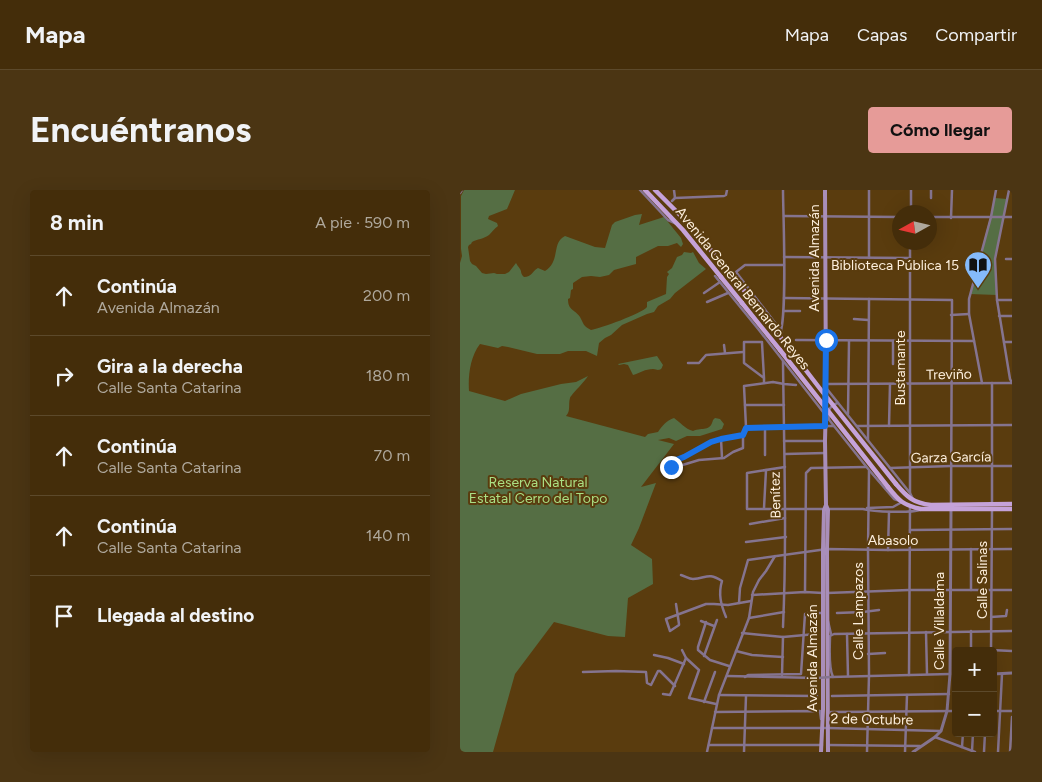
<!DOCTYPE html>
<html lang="es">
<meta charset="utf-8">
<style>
body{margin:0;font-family:Figtree,sans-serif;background:#4b3513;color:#f1f3f6}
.controls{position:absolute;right:15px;bottom:15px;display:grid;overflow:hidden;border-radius:5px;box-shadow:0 5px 20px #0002}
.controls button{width:45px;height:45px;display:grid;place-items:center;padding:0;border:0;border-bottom:1px solid #5c492b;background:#442d0a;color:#f1f3f6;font:25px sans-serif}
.compass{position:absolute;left:432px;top:15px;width:45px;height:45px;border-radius:50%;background:#442d0a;box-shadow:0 5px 20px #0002;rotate:262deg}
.stop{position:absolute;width:15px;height:15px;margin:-11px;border:4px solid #1a73e8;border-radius:50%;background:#fff}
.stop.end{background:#1a73e8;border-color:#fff;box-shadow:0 1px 5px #0008}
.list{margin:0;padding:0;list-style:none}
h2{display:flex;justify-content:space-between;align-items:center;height:65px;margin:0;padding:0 20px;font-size:21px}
h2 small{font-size:16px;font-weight:400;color:#afa89c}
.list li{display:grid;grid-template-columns:32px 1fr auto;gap:15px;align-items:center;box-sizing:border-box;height:80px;padding:0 20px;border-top:1px solid #5c492b}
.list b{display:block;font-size:19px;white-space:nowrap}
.list p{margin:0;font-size:16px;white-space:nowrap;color:#afa89c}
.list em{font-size:16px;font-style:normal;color:#afa89c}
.icon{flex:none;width:28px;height:28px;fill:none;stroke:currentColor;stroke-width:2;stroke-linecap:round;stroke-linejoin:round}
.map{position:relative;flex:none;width:552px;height:562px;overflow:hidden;border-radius:5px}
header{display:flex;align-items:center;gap:30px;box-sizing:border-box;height:70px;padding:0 25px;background:#442d0a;border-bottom:1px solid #5c492b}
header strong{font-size:24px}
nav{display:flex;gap:28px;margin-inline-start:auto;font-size:18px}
.intro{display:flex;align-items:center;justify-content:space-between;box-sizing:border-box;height:120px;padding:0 30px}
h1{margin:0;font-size:35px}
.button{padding:12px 22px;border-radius:5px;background:#e69b98;color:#111;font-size:18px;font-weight:700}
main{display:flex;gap:30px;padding:0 30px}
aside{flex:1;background:#442d0a;border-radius:5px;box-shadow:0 5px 20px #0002}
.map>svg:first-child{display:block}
</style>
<header>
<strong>Mapa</strong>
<nav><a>Mapa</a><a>Capas</a><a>Compartir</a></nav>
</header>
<div class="intro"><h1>Encuéntranos</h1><a class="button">Cómo llegar</a></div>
<main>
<aside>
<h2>8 min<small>A pie · 590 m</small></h2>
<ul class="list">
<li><svg class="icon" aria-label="ahead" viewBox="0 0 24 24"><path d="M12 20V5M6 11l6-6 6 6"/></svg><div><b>Continúa</b><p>Avenida Almazán</p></div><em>200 m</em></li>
<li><svg class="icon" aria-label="right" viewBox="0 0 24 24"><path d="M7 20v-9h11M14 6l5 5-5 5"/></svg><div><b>Gira a la derecha</b><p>Calle Santa Catarina</p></div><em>180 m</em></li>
<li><svg class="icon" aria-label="ahead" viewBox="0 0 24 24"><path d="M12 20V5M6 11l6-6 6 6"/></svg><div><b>Continúa</b><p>Calle Santa Catarina</p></div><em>70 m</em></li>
<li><svg class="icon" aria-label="ahead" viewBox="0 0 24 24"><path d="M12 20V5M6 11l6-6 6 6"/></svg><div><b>Continúa</b><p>Calle Santa Catarina</p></div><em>140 m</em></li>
<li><svg class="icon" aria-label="arrive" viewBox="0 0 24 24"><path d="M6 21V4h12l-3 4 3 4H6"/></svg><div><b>Llegada al destino</b></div></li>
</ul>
</aside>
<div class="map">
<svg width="552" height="562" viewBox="0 0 552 562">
<rect width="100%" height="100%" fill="#5a3c0e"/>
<!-- green -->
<g fill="#556e44">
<path d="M4,0H55L47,19L29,26L28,29L37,33L38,36C34,39 32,42 29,45C24,49 17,49 12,52L11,54L9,55L8,57L10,71L12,74L16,76L22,83L26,84L34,83L37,84H45L49,82L56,73C57,75 58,76 60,79C62,82 60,83 64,87C72,87 72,81 78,78L85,81C101,71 91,53 105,46L135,57L145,58L152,35L155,32L175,25L182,24L179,35L204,27L221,48L223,54L221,57L217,53L208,56H198L176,67V74L154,80L149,85L140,87L131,86L122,87L113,93V99L111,100L110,108L108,109C108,121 115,119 120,127C124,134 123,136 131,140C141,138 181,124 187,117V112L206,104L207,87L209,84L207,82L212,78L217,67L222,65L224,62L231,63L233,62L239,73L246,79L215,103L210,109L198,116L194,122L187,124L162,135L151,145L145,148L139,153L137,166L126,161H108L100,164H77L48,157L42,156L38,158L20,154C10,167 8,186 9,201L45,211L61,204L101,194L116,192L128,186C126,190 111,205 110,208C108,215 111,221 106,226L185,247L188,244L198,242C202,236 207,230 214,228C220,232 225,239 233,241C243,237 250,242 253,230L255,228L260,229L264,234L262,239L240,246H227L216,251L209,248L198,250L214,254L181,297L196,293L179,338L171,355L192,369L193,394L168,408L165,447L148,446L94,432L55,484L33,562H0V73L2,66L1,59V6Z"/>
<polygon points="535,8 547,9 535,69 537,105 510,104"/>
<path d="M197,166L203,175C202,177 202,178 201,179C197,181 197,179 193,179C185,179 180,183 173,185L168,175L164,174L159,175L158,174Z"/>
</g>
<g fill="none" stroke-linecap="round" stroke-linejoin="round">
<!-- minor -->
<g stroke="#85748f" stroke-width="2.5">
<polyline points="180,0 208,30 217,34"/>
<polyline points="214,0 215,8"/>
<polyline points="409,0 409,68"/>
<polyline points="549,0 535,69 537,110 550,189 552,193"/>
<polyline points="0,3 2,0"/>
<polyline points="471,8 471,0"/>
<polyline points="212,11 215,8 264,6 266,5 267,0"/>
<polyline points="451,22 451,0"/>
<polyline points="324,26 440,27"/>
<polyline points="470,27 552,27"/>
<polyline points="491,28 492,0"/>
<polyline points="324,67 450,68"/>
<polyline points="546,69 552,69"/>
<polyline points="255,86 299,140 374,236 409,280 434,309 440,311"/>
<polyline points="244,103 260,92"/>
<polyline points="324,108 492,110 491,315"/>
<polyline points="537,110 552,110"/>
<polyline points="247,112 268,103"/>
<polyline points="324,121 340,121"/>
<polyline points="491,125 509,124"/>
<polyline points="539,126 552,126"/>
<polyline points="394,129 408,130"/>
<polyline points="322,142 276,82 285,75 324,75"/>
<path d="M319,146C328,134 323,22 323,0"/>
<polyline points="336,150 514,151"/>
<polyline points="433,151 433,174"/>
<polyline points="544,152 552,152"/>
<polyline points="264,155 265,163"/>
<polyline points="228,173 239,173 246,165 283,162"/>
<polyline points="304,188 284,173 284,152 302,152 302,153 304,188 304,193"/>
<polyline points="522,193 509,124 509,109 531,27 536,0"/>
<polyline points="366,194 552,193"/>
<polyline points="367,199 450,303 453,309"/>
<polyline points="285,215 324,215"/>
<polyline points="388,224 389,151"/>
<path d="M369,229C367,221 370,215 378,213"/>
<polyline points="397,236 552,235"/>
<polyline points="429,236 430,194"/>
<polyline points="286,237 374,236"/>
<polyline points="305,237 305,265"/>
<polyline points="283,245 261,249 251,252 224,267 211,272 211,277 216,277 239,270 264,268 273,262 283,258 283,245 286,237 284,196 313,192 324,194 336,195"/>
<polyline points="261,249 262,268"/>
<polyline points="408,250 409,109"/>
<polyline points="324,251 365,251"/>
<polyline points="325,264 365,263"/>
<path d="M325,277L287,283V319H403C414,322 450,323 460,320"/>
<polyline points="430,278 491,276 552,276"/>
<polyline points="450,303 450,52"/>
<polyline points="532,314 532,193"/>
<polyline points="304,318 306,280"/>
<polyline points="407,318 433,317 442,312"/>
<polyline points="290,334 325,328"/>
<polyline points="450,340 552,339"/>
<polyline points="286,352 326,347"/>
<polyline points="428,360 429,322"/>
<path d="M221,385C225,386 229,389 233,389C247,388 248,382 262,391C258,404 261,415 266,427"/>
<polyline points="511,400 511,359"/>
<polyline points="345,402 346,283 351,278 406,277"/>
<polyline points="367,403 449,400 552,400"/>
<polyline points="292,405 345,402 363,403"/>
<polyline points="279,413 280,398 288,370 367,359 428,360 552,359"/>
<polyline points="216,414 219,434 219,435 210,441 206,429 246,414 254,414 268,415 291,411"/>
<polyline points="377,423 403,422 419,420"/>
<polyline points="531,427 546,426 547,420"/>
<polyline points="289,428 324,422"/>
<polyline points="241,431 254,436"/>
<polyline points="368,431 371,444"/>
<polyline points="246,432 238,457 238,460 250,470 269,476"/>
<path d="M323,437C327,349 324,260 323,171"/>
<polyline points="466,442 467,484"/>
<polyline points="282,443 323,447 356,444"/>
<polyline points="387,444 388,486"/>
<polyline points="222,460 226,468 239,480 229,508 256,514"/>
<polyline points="531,460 552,461"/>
<polyline points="276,461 292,465 323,467"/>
<polyline points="511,461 511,441"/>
<polyline points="531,461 532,319"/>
<polyline points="408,464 425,463"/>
<polyline points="194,465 208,468 224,474"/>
<polyline points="244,466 257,430"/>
<polyline points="123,482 156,481 186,482 187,493 191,495 198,481 200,481 215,496"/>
<polyline points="322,485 323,447"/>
<polyline points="449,485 450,317"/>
<polyline points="267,486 358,488"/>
<polyline points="285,487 288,485 341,484 345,424 348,423 363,423"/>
<polyline points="371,487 490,484"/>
<path d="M373,487C368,477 370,457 370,446L374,444L552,441"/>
<polyline points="203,504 210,505 226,468"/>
<polyline points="259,505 357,506"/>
<polyline points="372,506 489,504"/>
<polyline points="244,512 255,482"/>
<polyline points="533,521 552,521"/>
<polyline points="255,522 360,521 361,529"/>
<polyline points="371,522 496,521"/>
<polyline points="252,538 368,538 481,541"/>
<polyline points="475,547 515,562"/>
<polyline points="249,555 362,555"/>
<polyline points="368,555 460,556"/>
<polyline points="502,557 503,543"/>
<polyline points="512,561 513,543"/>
<polyline points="247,562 259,505 289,428 293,402 299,390 306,381 315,366"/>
<polyline points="284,562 286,506"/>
<polyline points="407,562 409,485 408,360 409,281"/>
<polyline points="445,562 447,505"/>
<polyline points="524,562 525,543"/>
<polyline points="538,562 542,484"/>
<polyline points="550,562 552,527"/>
</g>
<!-- tertiary -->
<g stroke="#85748f" stroke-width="3">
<polyline points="533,484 552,483"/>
<polyline points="453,562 475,547 481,541 487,521 490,484 491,319"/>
</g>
<!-- secondary -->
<g stroke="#a98eb9" stroke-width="4">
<polyline points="365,0 366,211 365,251 366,315 368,320 367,359 368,562"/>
<polyline points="361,562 363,520 363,359 364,320 366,315"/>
</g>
<!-- primary -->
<g stroke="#c5a2d9" stroke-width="4.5">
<polyline points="185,0 223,40 261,87"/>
<polyline points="195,0 235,40 268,82"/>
<polyline points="288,105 328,157"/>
<polyline points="282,113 320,160"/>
<path d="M436,294C447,307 453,313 471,315L552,314"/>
<path d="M428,297C439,311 443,315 461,319H552"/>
</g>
<!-- minor-bridge -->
<polyline stroke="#85748f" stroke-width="2.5" points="358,488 370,487"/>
<!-- primary-bridge -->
<g stroke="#c5a2d9" stroke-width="4.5">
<polyline points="268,82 288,105"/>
<polyline points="261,87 282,113"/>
<polyline points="328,157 361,200 436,294"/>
<polyline points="320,160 428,297"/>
</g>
</g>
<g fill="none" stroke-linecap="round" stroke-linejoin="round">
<!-- route -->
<polyline stroke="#1a73e8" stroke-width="6" points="211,277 211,272 224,267 251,252 261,249 283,245 286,238 365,236 366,150"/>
</g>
<!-- icons -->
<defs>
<g id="library-pin" transform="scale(1.4375)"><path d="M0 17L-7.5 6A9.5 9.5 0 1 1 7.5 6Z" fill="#85bbfb" stroke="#5a3c0e"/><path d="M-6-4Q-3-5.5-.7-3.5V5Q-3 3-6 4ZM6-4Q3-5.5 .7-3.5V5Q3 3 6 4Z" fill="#111"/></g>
</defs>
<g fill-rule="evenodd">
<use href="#library-pin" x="518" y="75"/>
</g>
<g text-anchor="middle" stroke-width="4" stroke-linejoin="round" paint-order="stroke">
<!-- street labels -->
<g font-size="14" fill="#fdefdd" stroke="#5a3c0e">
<text transform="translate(354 68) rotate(-90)" y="5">Avenida Almazán</text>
<text transform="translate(283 98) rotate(51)" y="5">Avenida General Bernardo Reyes</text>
<text transform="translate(440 178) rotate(-90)" y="5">Bustamante</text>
<text transform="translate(489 184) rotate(-1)" y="5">Treviño</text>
<text transform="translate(491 267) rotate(-1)" y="5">Garza García</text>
<text transform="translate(315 305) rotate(-91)" y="5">Benítez</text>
<text x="433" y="355">Abasolo</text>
<text transform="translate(522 390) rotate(-90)" y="5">Calle Salinas</text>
<text transform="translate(398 421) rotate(-90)" y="5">Calle Lampazos</text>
<text transform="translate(479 431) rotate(-90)" y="5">Calle Villaldama</text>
<text transform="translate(352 468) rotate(-90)" y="5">Avenida Almazán</text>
<text transform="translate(412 529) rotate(1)" y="5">2 de Octubre</text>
</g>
<!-- poi labels -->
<g font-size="14" fill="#fdefdd" stroke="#5a3c0e" text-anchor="end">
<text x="499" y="80">Biblioteca Pública 15</text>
</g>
<!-- park labels -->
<g font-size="14" fill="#aadf84" stroke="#5a3c0e">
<text x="78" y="297">Reserva Natural<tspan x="78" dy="16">Estatal Cerro del Topo</tspan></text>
</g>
</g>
</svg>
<div class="controls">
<button>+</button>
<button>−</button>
</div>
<svg class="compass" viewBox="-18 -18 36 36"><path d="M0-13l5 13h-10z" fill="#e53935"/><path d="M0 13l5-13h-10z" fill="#afa89c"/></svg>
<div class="stop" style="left:366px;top:150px"></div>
<div class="stop end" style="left:211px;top:277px"></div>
</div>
</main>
